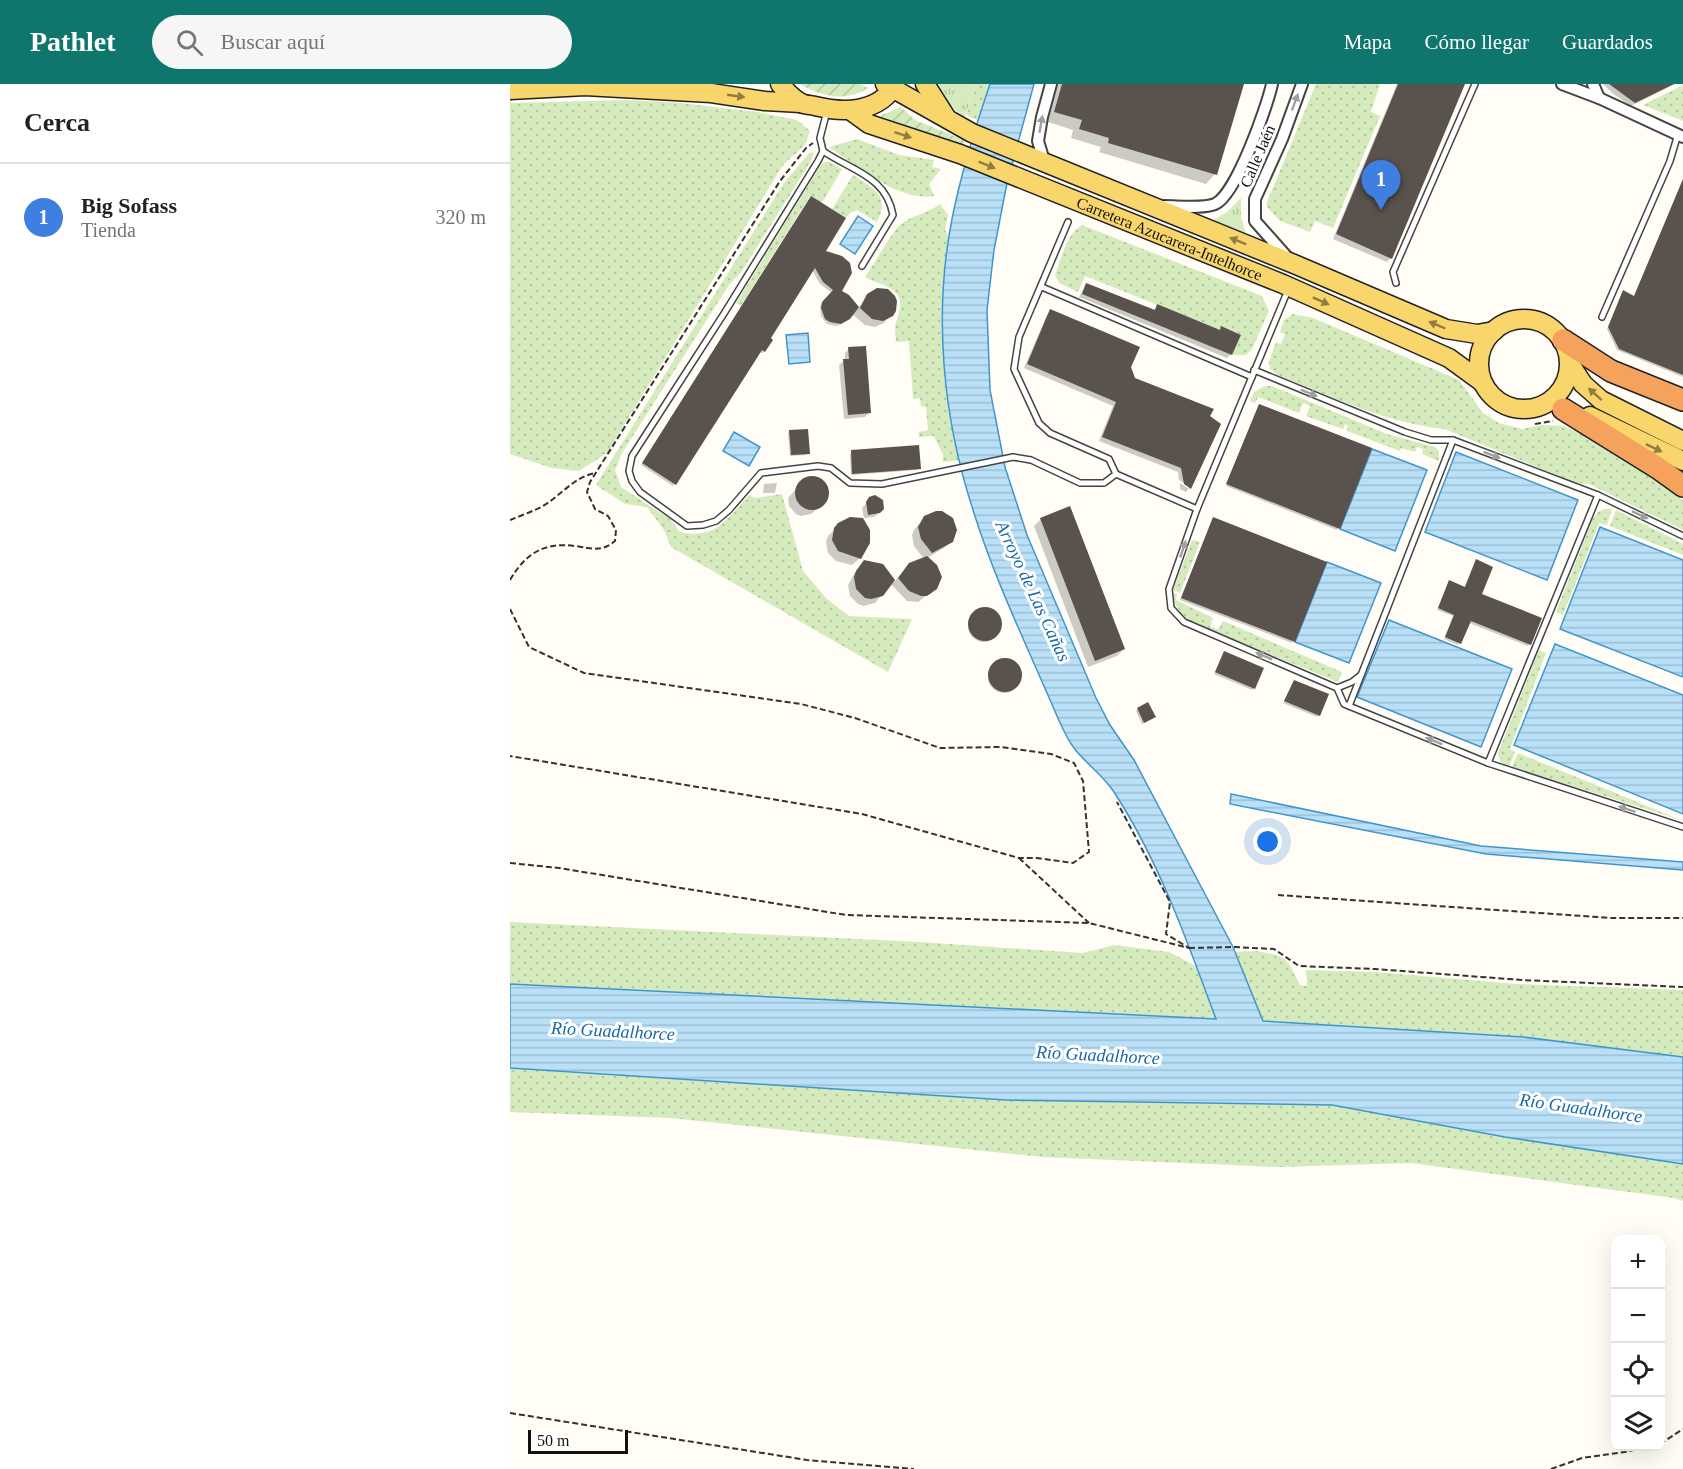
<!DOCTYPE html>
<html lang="es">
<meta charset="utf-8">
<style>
body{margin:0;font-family:Georgia,serif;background:#f6f6f6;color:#202124}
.controls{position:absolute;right:18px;bottom:18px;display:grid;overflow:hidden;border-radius:12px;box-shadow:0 6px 24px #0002}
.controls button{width:54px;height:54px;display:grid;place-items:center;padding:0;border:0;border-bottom:2px solid #e0e0e0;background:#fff;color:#202124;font:30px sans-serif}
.scale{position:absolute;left:18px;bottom:15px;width:100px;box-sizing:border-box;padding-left:6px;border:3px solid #111;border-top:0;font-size:16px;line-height:21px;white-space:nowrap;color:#111;-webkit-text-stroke:4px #fff;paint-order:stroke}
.you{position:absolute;left:758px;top:758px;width:21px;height:21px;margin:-15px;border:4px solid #fff;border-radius:50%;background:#1a73e8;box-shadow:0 0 0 9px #1a73e833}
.badge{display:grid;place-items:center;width:39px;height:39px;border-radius:50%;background:#0f766e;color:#fff;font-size:20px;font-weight:700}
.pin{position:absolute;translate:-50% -50px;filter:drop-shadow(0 2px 3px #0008)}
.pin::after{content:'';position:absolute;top:32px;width:21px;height:18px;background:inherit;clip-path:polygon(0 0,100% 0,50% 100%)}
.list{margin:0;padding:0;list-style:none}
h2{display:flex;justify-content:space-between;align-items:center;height:78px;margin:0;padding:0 24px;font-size:26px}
h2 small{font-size:20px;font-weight:400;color:#757577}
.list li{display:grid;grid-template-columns:39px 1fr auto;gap:18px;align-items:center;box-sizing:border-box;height:108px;padding:0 24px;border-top:2px solid #e0e0e0}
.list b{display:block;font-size:22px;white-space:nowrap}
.list p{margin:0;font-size:20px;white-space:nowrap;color:#757577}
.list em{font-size:20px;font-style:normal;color:#757577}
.icon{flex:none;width:33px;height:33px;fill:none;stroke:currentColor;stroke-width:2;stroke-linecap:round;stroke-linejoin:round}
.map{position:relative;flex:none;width:1173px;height:1385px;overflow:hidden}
header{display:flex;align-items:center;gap:36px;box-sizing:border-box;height:84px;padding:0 30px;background:#0f766e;color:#fff}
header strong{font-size:28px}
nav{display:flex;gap:33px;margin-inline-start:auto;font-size:21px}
.search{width:420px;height:54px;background:#f6f6f6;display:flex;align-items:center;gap:15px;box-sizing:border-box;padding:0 21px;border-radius:33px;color:#757577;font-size:22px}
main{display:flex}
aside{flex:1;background:#fff}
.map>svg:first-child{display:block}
</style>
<header>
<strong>Pathlet</strong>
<div class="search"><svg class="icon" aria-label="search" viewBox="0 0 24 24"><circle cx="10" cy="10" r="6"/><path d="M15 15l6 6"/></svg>Buscar aquí</div>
<nav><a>Mapa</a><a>Cómo llegar</a><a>Guardados</a></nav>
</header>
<main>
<aside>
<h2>Cerca<small></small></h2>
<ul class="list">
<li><span class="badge" style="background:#3f7fe0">1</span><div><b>Big Sofass</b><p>Tienda</p></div><em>320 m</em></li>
</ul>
</aside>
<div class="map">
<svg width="1173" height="1385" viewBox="0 0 1173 1385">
<defs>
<pattern id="grass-dots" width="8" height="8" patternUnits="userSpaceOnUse" patternTransform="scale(1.5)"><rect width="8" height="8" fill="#d5ebbd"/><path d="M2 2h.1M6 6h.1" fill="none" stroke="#b6c8a1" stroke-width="1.8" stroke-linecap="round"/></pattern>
<pattern id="park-tufts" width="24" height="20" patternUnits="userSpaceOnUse" patternTransform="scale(1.5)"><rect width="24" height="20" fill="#d5ebbd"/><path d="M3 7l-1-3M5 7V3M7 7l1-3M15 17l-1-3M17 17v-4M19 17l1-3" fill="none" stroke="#b6c8a1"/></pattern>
<pattern id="garden-furrows" width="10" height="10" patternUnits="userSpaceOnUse" patternTransform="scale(1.5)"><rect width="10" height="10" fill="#d5ebbd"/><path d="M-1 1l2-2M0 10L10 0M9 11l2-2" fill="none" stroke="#b6c8a1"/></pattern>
<pattern id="water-rules" width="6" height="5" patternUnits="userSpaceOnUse" patternTransform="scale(1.5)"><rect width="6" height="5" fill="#b9e0f7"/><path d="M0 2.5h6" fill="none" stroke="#9ebfd3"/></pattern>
</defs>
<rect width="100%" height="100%" fill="#fffdf5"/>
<!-- grass -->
<g fill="url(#grass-dots)">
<polygon points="465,0 480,0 468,36 456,31"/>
<polygon points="806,0 870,0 861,28 870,32 823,144 805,137 800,148 770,137 757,123 757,118"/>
<polygon points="1173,1 1173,37 1133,21"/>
<polygon points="117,16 171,19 247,28 287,36 300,47 295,61 273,81 97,369 69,387 42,384 0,370 0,19"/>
<path d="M347,55L389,71L424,76L422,83L431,85L419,100L424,112C389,118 347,82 319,63Z"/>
<path d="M304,68L301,77L232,187L219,201L112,369L105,386L111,403L160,435L170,448C206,456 217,435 239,411L245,414L272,410L293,487L317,515L339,532L402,535L378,588L161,463L154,446L137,423L115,420L86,401L274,99L299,69Z"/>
<polygon points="315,78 320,78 332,85 312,119 300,112 231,222 226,219 310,82"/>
<path d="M343,91C363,104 381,112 367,138L347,126L340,129L336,134L322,125Z"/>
<path d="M430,120L438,131L435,146L439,155L437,171L435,299L449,376L433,378V371L424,352L409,353V348L418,346L416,323L411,322L410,314L403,315L399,257L386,258C386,252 384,244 386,239C389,226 396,215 381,205C373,199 364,199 355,193C365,179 378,154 389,142C400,131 418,130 430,120Z"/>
<path d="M572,141L752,212L759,227L742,265L736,271H722L731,251L711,243L702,263L691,258L698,241L575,192L568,208L549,199L545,191C552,174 555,151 572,141Z"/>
<path d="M783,230L803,234L949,296L973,329L989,339L1012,345L1032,341L1054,342L1104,365L1173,416V446L1079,400L1065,399L935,345C876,339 823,313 769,292L760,285L759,278L766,258L771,260L775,250L770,248L774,236Z"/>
<polygon points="755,302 762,302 877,350 925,363 929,367 929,377 912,370 913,365 907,363 905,368 891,364 890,367 837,347 838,342 835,340 833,345 796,332 800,322 793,319 789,329 748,313 745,319 740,317 744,308"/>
<polygon points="1095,425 1102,425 1097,441 1089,439 1053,531 1046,528 1083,434 1088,428"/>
<polygon points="1106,426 1173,460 1173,471 1100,442"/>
<polygon points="682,456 690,458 670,509 663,506"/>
<path d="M663,509L667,510L666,516L703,534L700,543L708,545L713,537L832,588L828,598L681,538C671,530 664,522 663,509Z"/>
<polygon points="1029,566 1036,569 1000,665 1005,668 999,683 990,677 988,669"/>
<polygon points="1008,669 1171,736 1002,683"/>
<polygon points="0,838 409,858 573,869 604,861 659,868 686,882 706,935 0,900"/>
<path d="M745,867C777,872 776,872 790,901L797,902L796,886L864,888L1007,900L1173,906V974L839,943L753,937L725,868Z"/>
<polygon points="0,984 496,1016 822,1021 995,1053 1173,1080 1173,1117 1164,1114 901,1079 769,1083 533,1073 160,1034 0,1028"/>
</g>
<!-- park -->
<g fill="url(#park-tufts)">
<polygon points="424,0 465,0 455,33 447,28"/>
<polygon points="731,114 731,134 736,149 703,136 717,128"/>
</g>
<!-- garden -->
<g fill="url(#garden-furrows)">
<path d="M290,0H350L358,4C337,18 311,13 290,0Z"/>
<polygon points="391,23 405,36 454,56 453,61 370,32"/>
</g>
<!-- water -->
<g fill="url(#water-rules)" stroke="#3f96cf" stroke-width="1.5">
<path d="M480,0H524L497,99L484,166L477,226L480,306L495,383L517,451L586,614L600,641L624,676L723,863L753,937L1013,953L1173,973V1080L995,1053L822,1021L496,1016L0,984V900L706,935C677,857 650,779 604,708C593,691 576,680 564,664C557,655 552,643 547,632C518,564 485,497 463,426C433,334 423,231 442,135C451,89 465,44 480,0Z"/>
<polygon points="348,132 363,142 345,170 330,160"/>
<polygon points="298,249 300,278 279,280 276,251"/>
<polygon points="224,348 250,363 239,382 213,367"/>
<polygon points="862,365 917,386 885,467 830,445"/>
<polygon points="946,368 1068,416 1037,496 915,448"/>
<polygon points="1090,443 1173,476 1173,593 1050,545"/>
<polygon points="817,478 871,499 839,579 785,558"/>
<polygon points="879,536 1002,585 971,663 847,613"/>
<polygon points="1045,560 1173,611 1173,730 1004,661"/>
<polygon points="721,710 971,762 1173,778 1173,786 976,770 720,720"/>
</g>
<!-- shadow -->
<g fill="#0003">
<polygon points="546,0 732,0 705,90 696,100 589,68 591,63 561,54 563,46 535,37"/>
<polygon points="887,0 953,0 881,174 877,178 823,155"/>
<polygon points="1093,0 1165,0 1121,22 1102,9"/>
<polygon points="1173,95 1173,293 1107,266 1097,245 1112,210 1124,213"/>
<polygon points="299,116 313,168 330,207 348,224 358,211 381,231 374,239 365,243 355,241 342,230 336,237 327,242 317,240 311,232 310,222 322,209 310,200 302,186 258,254 254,267 252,269 249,268 163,402 131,381"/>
<polygon points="576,200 643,227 648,221 709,247 712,244 721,270 717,274 569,213"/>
<polygon points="541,226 624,296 698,333 681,403 669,396 668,388 589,357 603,322 514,284 537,231"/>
<polygon points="339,265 359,329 355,333 334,335 329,281 335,276 335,269"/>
<polygon points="749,321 828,444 827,446 716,402"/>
<polygon points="280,347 298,369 296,371 280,372 278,349"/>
<polygon points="341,368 409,384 407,386 341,391 340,370"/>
<polygon points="304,394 308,395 315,401 317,411 313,420 301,430 291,432 286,430 279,422 278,414 294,396"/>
<polygon points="267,399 265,409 253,409 254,400"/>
<polygon points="670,399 679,405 676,408 670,405"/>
<polygon points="363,413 369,429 364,433 354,434 352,424"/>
<polygon points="531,435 614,565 607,572 578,583 524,442"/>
<polygon points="334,437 350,474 342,481 326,477 318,469 316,458 318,452"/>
<polygon points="702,437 815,479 782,559 670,516"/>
<polygon points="411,438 441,457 434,464 417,474 426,504 408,518 397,517 381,500 365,519 353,522 348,520 340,512 338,501 347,485 372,481 384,498 400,481 414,475 404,462 402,451 404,446"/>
<polygon points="965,478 970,511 1020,560 1018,562 959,539 948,561 934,555 943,532 927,526 938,500 954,504"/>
<circle cx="474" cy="542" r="16"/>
<polygon points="714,569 744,604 742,606 704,590"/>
<circle cx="494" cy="593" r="16"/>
<polygon points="784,598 809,631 807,633 773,619"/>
<polygon points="628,625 642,635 632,640 626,627"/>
</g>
<!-- building -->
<g fill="#5a524d">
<polygon points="552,0 734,0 707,91 598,59 599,54 569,45 572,36 544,28"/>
<polygon points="888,0 955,0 882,175 826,150"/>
<polygon points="1099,0 1164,0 1125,19"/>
<polygon points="1173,95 1173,291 1109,265 1098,243 1113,206 1124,212"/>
<polygon points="301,112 336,134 316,167 332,172 340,179 342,189 332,207 339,211 349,223 340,235 331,240 320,238 315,235 311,224 312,218 323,206 313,198 305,184 261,254 263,256 255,268 252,266 166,401 132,379"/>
<polygon points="576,199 645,226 647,220 710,246 711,242 731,251 722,271 572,210"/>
<polygon points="367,204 378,205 385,212 387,217 386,227 383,232 373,237 362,235 350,224 357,210"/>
<polygon points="540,225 630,263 621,283 625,294 704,325 700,332 711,340 681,405 674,400 671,384 592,353 606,318 517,280"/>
<polygon points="356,262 361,329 338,331 333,275 339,275 338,263"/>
<polygon points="749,320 862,364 830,445 716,400"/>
<polygon points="298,345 300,370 281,371 279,346"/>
<polygon points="409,361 411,385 342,390 341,366"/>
<circle cx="302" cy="409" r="17"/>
<polygon points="365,411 373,416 374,425 370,429 358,431 356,418 359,413"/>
<polygon points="560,422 615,565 585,577 530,434"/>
<polygon points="426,427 432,427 443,434 447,446 443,458 422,469 411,455 408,443 414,432"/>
<polygon points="340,433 353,434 360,446 360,459 351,475 328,467 322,456 324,444 328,439"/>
<polygon points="703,433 817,478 785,558 671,514"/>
<polygon points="417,472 427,481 432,493 427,505 417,512 411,512 399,507 388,494 399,479"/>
<polygon points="966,475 983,483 972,510 1032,534 1021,561 961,537 951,560 935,553 944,531 928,524 939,496 955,503"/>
<polygon points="354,476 373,480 385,496 373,512 361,515 355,514 346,505 344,493 346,487"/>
<circle cx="475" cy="540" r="17"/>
<polygon points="714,567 754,584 745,605 705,588"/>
<circle cx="495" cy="591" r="17"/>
<polygon points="784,596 819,610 810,632 774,617"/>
<polygon points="638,618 646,633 634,639 627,624"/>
</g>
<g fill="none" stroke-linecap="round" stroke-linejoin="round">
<!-- service casing -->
<g stroke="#444" stroke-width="8">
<g id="service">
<polyline points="317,27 310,54 313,67 308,77 215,228 122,372 119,387 122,397 130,408 177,442 193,441 206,437 219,426 251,389 308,382 321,384 340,399 372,400 503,373 521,376 570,399 594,399 606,390 687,425"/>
<path d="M313,67C342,87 376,92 383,131L352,182"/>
<polyline points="558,138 509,253 504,285 529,339 540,349 599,375 606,390"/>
<polyline points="886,199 883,188 965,0"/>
<polyline points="532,203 742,293"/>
<polyline points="778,206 687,425 659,505 661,524 674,538 827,604 834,620 978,679 1173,743"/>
<polyline points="1092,233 1160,77 1168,50"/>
<polyline points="744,286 895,348 921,356 943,356 1088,411 1173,452"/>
<polyline points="827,604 842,598 851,591"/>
<polyline points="839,622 943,356"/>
<polyline points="978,679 1088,411"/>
</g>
</g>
<!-- minor casing -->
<g stroke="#444" stroke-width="14">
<g id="minor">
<polyline points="1052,0 1089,14 1173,53"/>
<polyline points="1083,0 1089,14"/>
<polyline points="535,80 528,57 532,33 541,0"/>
<path d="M655,122C668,122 693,125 705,120C726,111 757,23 762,0"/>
<polyline points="777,173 745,137 745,115 772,55 792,0"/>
</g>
</g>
<!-- primary casing -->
<g stroke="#222" stroke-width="21">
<g id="primary">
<path d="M270,0C275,6 284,15 291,19C295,21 301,21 305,22C333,29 370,29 385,0"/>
<polyline points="375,0 462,49 784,180 936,245 967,250 984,247"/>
<polyline points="415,0 436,33"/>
<polyline points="0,6 75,2 201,9 255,17 291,19"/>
<path id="s1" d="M341,27L359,40L450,70L773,200L939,274L972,298"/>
<circle cx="1014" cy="280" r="45"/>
<polyline points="1060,280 1073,300 1091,316 1173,357"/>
<polyline points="1080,332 1173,377"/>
</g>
</g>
<!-- motorway casing -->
<g stroke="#222" stroke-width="24">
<g id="motorway">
<polyline points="1053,256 1101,287 1173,316"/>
<polyline points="1053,325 1148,384 1173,402"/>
</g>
</g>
<!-- path -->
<g stroke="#333" stroke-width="2" stroke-dasharray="6 3" stroke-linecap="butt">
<polyline points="1025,340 1043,337"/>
<path d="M0,436C10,432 21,428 31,423C50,413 64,392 86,389"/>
<path d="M0,496C16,469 34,458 65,462C81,464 91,469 105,457L106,446L98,432L85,425L77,408L80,398L270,97L296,64L303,59"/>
<polyline points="0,525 19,563 74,589 291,620 345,634 430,664 491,663 541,670 564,679 573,697 579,768 563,779 527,774 509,774 352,730 0,672"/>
<polyline points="509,774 579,839"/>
<polyline points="0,779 49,784 336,831 579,839 679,864 656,850 660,818 607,718"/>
<polyline points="768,811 1102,834 1173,834"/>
<polyline points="679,864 723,863 764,865 789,882 865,885 1012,896 1173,903"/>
<polyline points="0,1329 297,1376 404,1385"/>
<polyline points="1150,1360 1173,1345"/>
<polyline points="1041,1385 1072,1374 1115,1368 1140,1362"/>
</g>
<!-- service -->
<use href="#service" stroke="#fff" stroke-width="5"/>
<!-- minor -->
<use href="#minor" stroke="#fff" stroke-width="10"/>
<!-- primary -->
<use href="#primary" stroke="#f9d66b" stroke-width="18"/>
<!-- motorway -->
<use href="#motorway" stroke="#f5a25d" stroke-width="21"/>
</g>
<!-- one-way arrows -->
<defs><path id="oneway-solid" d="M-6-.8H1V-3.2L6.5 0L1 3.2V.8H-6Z" transform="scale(1.5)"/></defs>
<g fill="#917d42">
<use href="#oneway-solid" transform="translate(226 12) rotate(8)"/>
<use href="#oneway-solid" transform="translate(393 51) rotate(18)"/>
<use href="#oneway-solid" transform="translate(477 81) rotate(22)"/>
<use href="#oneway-solid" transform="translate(728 157) rotate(-158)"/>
<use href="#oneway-solid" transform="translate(811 217) rotate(24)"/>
<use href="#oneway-solid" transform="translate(927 241) rotate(-157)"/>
<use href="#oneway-solid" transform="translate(1085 310) rotate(-138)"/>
<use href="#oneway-solid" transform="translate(1144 364) rotate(26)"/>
</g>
<g fill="#a0a0a0">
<use href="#oneway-solid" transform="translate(785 18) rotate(-70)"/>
<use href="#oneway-solid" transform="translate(531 40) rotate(-80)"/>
<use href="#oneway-solid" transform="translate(799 309) rotate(22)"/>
<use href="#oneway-solid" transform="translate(982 371) rotate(21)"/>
<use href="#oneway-solid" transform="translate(1130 431) rotate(25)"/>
<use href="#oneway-solid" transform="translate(673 465) rotate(-71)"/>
<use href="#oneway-solid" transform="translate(754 572) rotate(-157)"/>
<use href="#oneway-solid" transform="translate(924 657) rotate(-158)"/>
<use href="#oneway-solid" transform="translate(1117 725) rotate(-162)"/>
</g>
<g text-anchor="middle" stroke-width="6" stroke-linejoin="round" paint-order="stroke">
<!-- street labels -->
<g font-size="16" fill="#111" stroke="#fff">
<text transform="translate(747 72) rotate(-67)" y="6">Calle Jaén</text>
<text dy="6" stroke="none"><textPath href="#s1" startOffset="344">Carretera Azucarera-Intelhorce</textPath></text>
</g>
<!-- water labels -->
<g font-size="18" font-style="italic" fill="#1768a6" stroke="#fff">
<text transform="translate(523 507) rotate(65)" y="6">Arroyo de Las Cañas</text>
<text transform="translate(103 947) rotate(3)" y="6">Río Guadalhorce</text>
<text transform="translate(588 971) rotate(3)" y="6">Río Guadalhorce</text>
<text transform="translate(1071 1024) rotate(8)" y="6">Río Guadalhorce</text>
</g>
</g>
</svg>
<div class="controls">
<button>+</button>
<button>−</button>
<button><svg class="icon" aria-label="locate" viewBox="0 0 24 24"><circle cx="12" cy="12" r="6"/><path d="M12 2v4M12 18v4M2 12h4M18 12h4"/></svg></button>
<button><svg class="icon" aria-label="layers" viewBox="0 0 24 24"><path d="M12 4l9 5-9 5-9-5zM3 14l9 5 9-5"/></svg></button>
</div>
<div class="scale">50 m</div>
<div class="you"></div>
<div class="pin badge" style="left:871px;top:126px;background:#3f7fe0">1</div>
</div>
</main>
